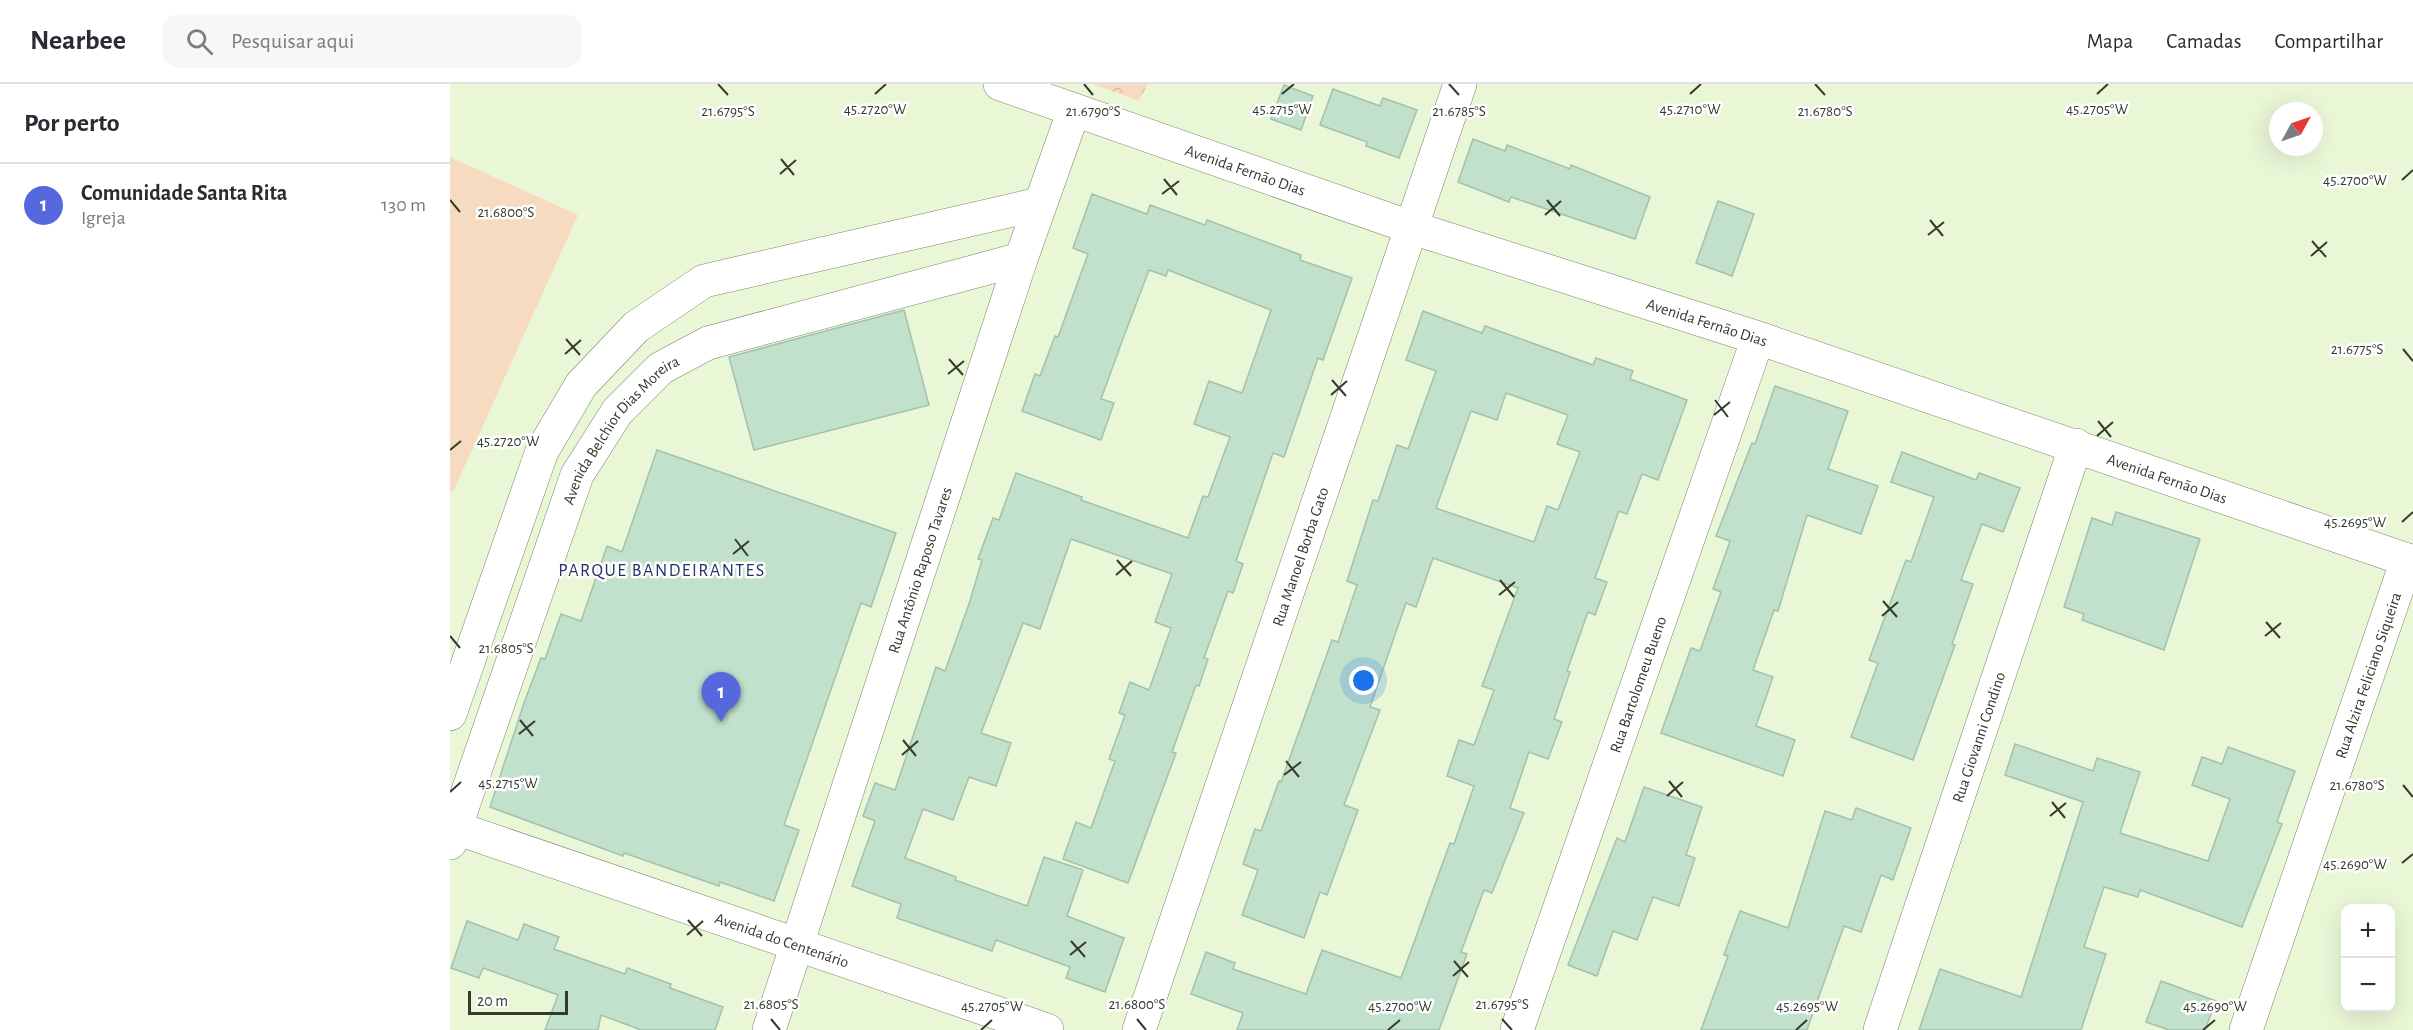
<!DOCTYPE html>
<html lang="pt">
<meta charset="utf-8">
<style>
body{margin:0;font-family:"Alegreya Sans",sans-serif;background:#f7f7f7;color:#2b2b33}
.controls{position:absolute;right:18px;bottom:18px;display:grid;overflow:hidden;border-radius:12px;box-shadow:0 6px 24px #0002}
.controls button{width:54px;height:54px;display:grid;place-items:center;padding:0;border:0;border-bottom:2px solid #e1e1e2;background:#fff;color:#2b2b33;font:30px sans-serif}
.compass{position:absolute;left:1819px;top:18px;width:54px;height:54px;border-radius:50%;background:#fff;box-shadow:0 6px 24px #0002;rotate:50deg}
.scale{position:absolute;left:18px;bottom:15px;width:100px;box-sizing:border-box;padding-left:6px;border:3px solid #353a2e;border-top:0;font-size:16px;line-height:21px;white-space:nowrap;color:#353a2e;-webkit-text-stroke:4px #fff;paint-order:stroke}
.you{position:absolute;left:914px;top:597px;width:21px;height:21px;margin:-15px;border:4px solid #fff;border-radius:50%;background:#1a73e8;box-shadow:0 0 0 9px #1a73e833}
.badge{display:grid;place-items:center;width:39px;height:39px;border-radius:50%;background:#5568de;color:#fff;font-size:20px;font-weight:700}
.pin{position:absolute;translate:-50% -50px;filter:drop-shadow(0 2px 3px #0008)}
.pin::after{content:'';position:absolute;top:32px;width:21px;height:18px;background:inherit;clip-path:polygon(0 0,100% 0,50% 100%)}
.list{margin:0;padding:0;list-style:none}
h2{display:flex;justify-content:space-between;align-items:center;height:78px;margin:0;padding:0 24px;font-size:26px}
h2 small{font-size:20px;font-weight:400;color:#7c7c81}
.list li{display:grid;grid-template-columns:39px 1fr auto;gap:18px;align-items:center;box-sizing:border-box;height:84px;padding:0 24px;border-top:2px solid #e1e1e2}
.list b{display:block;font-size:22px;white-space:nowrap}
.list p{margin:0;font-size:20px;white-space:nowrap;color:#7c7c81}
.list em{font-size:20px;font-style:normal;color:#7c7c81}
.icon{flex:none;width:33px;height:33px;fill:none;stroke:currentColor;stroke-width:2;stroke-linecap:round;stroke-linejoin:round}
.map{position:relative;flex:none;width:1963px;height:946px;overflow:hidden}
header{display:flex;align-items:center;gap:36px;box-sizing:border-box;height:84px;padding:0 30px;background:#fff;border-bottom:2px solid #e1e1e2}
header strong{font-size:28px}
nav{display:flex;gap:33px;margin-inline-start:auto;font-size:21px}
.search{width:420px;height:54px;background:#f7f7f7;display:flex;align-items:center;gap:15px;box-sizing:border-box;padding:0 21px;border-radius:18px;color:#7c7c81;font-size:22px}
main{display:flex}
aside{flex:1;background:#fff}
.map>svg:first-child{display:block}
</style>
<header>
<strong>Nearbee</strong>
<div class="search"><svg class="icon" aria-label="search" viewBox="0 0 24 24"><circle cx="10" cy="10" r="6"/><path d="M15 15l6 6"/></svg>Pesquisar aqui</div>
<nav><a>Mapa</a><a>Camadas</a><a>Compartilhar</a></nav>
</header>
<main>
<aside>
<h2>Por perto<small></small></h2>
<ul class="list">
<li><span class="badge">1</span><div><b>Comunidade Santa Rita</b><p>Igreja</p></div><em>130 m</em></li>
</ul>
</aside>
<div class="map">
<svg width="1963" height="946" viewBox="0 0 1963 946">
<defs>
<pattern id="forest-crowns" width="20" height="18" patternUnits="userSpaceOnUse" patternTransform="scale(1.5)"><rect width="20" height="18" fill="#f6dbc0"/><path d="M2 6a3 3 0 1 1 6 0M12 15a3 3 0 1 1 6 0" fill="none" stroke="#d4bda5"/></pattern>
</defs>
<rect width="100%" height="100%" fill="#eaf7d7"/>
<!-- forest -->
<polygon fill="url(#forest-crowns)" points="643,0 698,0 689,17"/>
<!-- pitch -->
<polygon fill="#f6dbc0" points="0,73 128,131 3,408 0,406"/>
<!-- building -->
<g fill="#c2e1cc" stroke="#a3c1ac" stroke-width="1.5" fill-rule="evenodd">
<polygon points="834,1 863,12 851,46 821,35"/>
<polygon points="883,5 930,22 933,14 967,26 949,74 916,62 917,58 870,41"/>
<polygon points="1023,55 1055,67 1057,61 1120,85 1121,81 1200,113 1185,155 1061,113 1059,118 1008,98"/>
<polygon points="642,110 697,130 700,121 755,141 757,136 851,171 850,176 902,194 873,276 868,274 834,373 823,369 786,477 793,480 783,509 778,507 754,574 758,575 749,602 746,601 722,668 726,669 678,799 613,775 626,738 641,744 665,677 659,675 675,631 669,629 680,598 699,606 721,544 705,538 722,490 621,455 590,545 573,539 531,649 561,659 546,702 519,693 503,736 473,725 455,774 506,793 505,796 577,822 594,773 633,786 617,832 674,854 655,908 616,894 620,883 546,856 542,867 447,834 451,820 402,802 425,737 413,732 425,699 445,706 486,583 495,587 519,520 532,476 528,475 543,434 549,436 566,389 632,413 631,416 738,454 753,412 758,413 780,353 744,340 759,297 792,309 821,226 718,186 716,192 699,186 674,252 651,315 664,319 651,356 572,327 585,290 590,292 605,252 608,253 638,170 623,164"/>
<polygon points="1268,117 1304,130 1282,192 1246,179"/>
<polygon points="454,226 479,321 304,366 279,273"/>
<path d="M973,227L1032,249L1035,242L1143,281L1146,274L1183,287L1180,295L1237,316L1208,396L1192,390L1177,430L1169,427L1145,494L1157,498L1145,531L1138,528L1117,587L1120,588L1104,635L1112,638L1098,675L1079,668L1060,724L1074,729L1042,809L1034,806L1011,868L1017,870L989,946H787L793,929L741,910L756,868L785,879L783,885L856,910L872,866L951,894L1000,759L1004,760L1024,702L997,692L1009,656L1024,661L1044,606L1032,602L1068,504L983,474L966,523L956,519L920,623L930,626L894,721L908,726L877,811L870,808L854,854L792,831L808,786L793,780L805,745L811,747L829,697L831,698L882,556L888,558L907,501L897,497L923,416L928,417L947,361L958,365L986,287L956,276ZM1056,309L1118,331L1107,360L1130,368L1108,426L1097,422L1084,458L986,424L1021,327L1047,336Z"/>
<polygon points="1325,302 1398,327 1378,385 1428,402 1411,450 1357,431 1328,527 1324,526 1303,586 1323,593 1306,642 1345,656 1333,692 1211,649 1241,564 1250,567 1271,508 1263,505 1280,457 1266,452 1302,359 1305,360"/>
<polygon points="207,366 446,449 421,523 411,519 334,741 349,746 324,817 270,798 269,802 174,769 173,772 40,723 74,619 91,574 95,575 111,530 131,537 157,462 172,468"/>
<polygon points="1452,368 1526,396 1529,389 1570,404 1553,448 1532,440 1511,496 1523,500 1502,560 1505,561 1463,676 1401,653 1428,579 1419,576 1456,476 1461,478 1484,413 1441,398"/>
<polygon points="1666,428 1750,455 1714,566 1632,536 1634,530 1614,523 1642,434 1662,441"/>
<polygon points="1565,660 1643,687 1647,674 1690,688 1670,749 1758,777 1780,715 1742,701 1752,673 1772,680 1778,663 1845,687 1827,738 1832,740 1792,843 1690,806 1688,813 1654,803 1634,863 1656,870 1631,946 1469,946 1490,885 1571,913 1633,718 1555,691"/>
<polygon points="1194,703 1252,723 1236,771 1245,774 1229,822 1203,813 1187,856 1163,847 1147,892 1118,881 1167,754 1175,758"/>
<polygon points="1406,724 1461,744 1443,796 1431,791 1411,848 1394,842 1357,946 1251,946 1278,872 1274,871 1290,827 1338,844 1375,727 1402,736"/>
<polygon points="17,837 68,856 74,840 109,853 104,865 175,890 177,884 221,900 220,904 273,923 265,946 191,946 151,931 148,946 95,946 108,911 33,884 29,894 1,884"/>
<polygon points="1711,897 1766,917 1755,946 1719,946 1696,938"/>
</g>
<g fill="none" stroke-linecap="round" stroke-linejoin="round">
<!-- minor casing -->
<g stroke="#788467" stroke-width="34">
<g id="minor">
<polyline points="0,630 92,367 131,301 186,243 254,197 589,120"/>
<path id="s1" d="M0,759L127,391L167,328L211,284L258,259L571,175"/>
<path id="s2" d="M319,946L571,175L624,26"/>
<path id="s3" d="M689,946L1010,0"/>
<path id="s4" d="M1067,946L1308,254"/>
<path id="s5" d="M1430,946L1626,361"/>
<path id="s6" d="M1796,946L1957,476"/>
</g>
</g>
<!-- tertiary casing -->
<g stroke="#788467" stroke-width="34">
<g id="tertiary">
<path id="s7" d="M550,0L963,144L1308,254L1963,478"/>
<path id="s8" d="M0,742L597,946"/>
</g>
</g>
<!-- minor -->
<use href="#minor" stroke="#fff" stroke-width="33"/>
<!-- tertiary -->
<use href="#tertiary" stroke="#fff" stroke-width="33"/>
</g>
<!-- ticks -->
<path fill="none" stroke="#353a2e" stroke-width="2" d="M268,0L278,11M634,0L643,11M999,0L1009,11M1365,0L1375,11M425,10L436,0M832,10L844,0M1240,10L1251,0M1647,10L1658,0M331,75L344,91M330,90L346,76M714,95L727,111M1952,96L1963,86M712,110L729,97M0,116L10,128M1097,116L1110,132M1095,131L1111,117M1480,136L1493,152M1478,151L1494,138M1862,157L1876,173M1861,172L1877,158M116,255L130,271M1953,265L1963,277M115,270L131,256M499,275L513,291M498,290L514,277M882,296L896,312M881,311L897,297M1265,316L1278,333M1264,331L1280,318M1648,337L1661,353M1647,352L1663,338M0,366L11,357M1952,438L1963,428M285,455L298,472M283,470L299,457M667,476L681,492M666,491L682,477M1050,496L1064,513M1049,511L1065,498M1433,517L1447,533M1432,532L1448,518M1816,538L1830,554M0,552L10,564M1815,552L1831,539M70,636L83,652M69,650L85,637M453,656L466,672M452,671L468,657M836,677L849,693M834,691L851,678M1219,697L1232,713M1953,701L1963,713M0,708L11,698M1217,712L1233,698M1602,718L1615,734M1600,732L1616,719M1952,779L1963,770M238,836L252,852M237,851L253,837M621,857L635,873M620,871L636,858M1004,877L1018,893M1003,892L1019,878M321,935L330,946M687,935L696,946M1052,935L1062,946M531,946L542,936M938,946L950,936M1346,946L1357,936M1753,946L1765,936"/>
<g text-anchor="middle" stroke-width="5" stroke-linejoin="round" paint-order="stroke">
<!-- street labels -->
<g font-size="16" fill="#353a2e" stroke="#fff">
<text dy="6" stroke="none"><textPath href="#s7" startOffset="260">Avenida Fernão Dias</textPath></text>
<text dy="6" stroke="none"><textPath href="#s7" startOffset="746">Avenida Fernão Dias</textPath></text>
<text dy="6" stroke="none"><textPath href="#s1" startOffset="452">Avenida Belchior Dias Moreira</textPath></text>
<text dy="6" stroke="none"><textPath href="#s7" startOffset="1232">Avenida Fernão Dias</textPath></text>
<text dy="6" stroke="none"><textPath href="#s3" startOffset="500">Rua Manoel Borba Gato</textPath></text>
<text dy="6" stroke="none"><textPath href="#s2" startOffset="484">Rua Antônio Raposo Tavares</textPath></text>
<text dy="6" stroke="none"><textPath href="#s6" startOffset="375">Rua Alzira Feliciano Siqueira</textPath></text>
<text dy="6" stroke="none"><textPath href="#s4" startOffset="366">Rua Bartolomeu Bueno</textPath></text>
<text dy="6" stroke="none"><textPath href="#s5" startOffset="309">Rua Giovanni Condino</textPath></text>
<text dy="6" stroke="none"><textPath href="#s8" startOffset="351">Avenida do Centenário</textPath></text>
</g>
<!-- neighbourhood labels -->
<g font-size="18" letter-spacing="1.5" fill="#27316a" stroke="#fff">
<text x="212" y="492">PARQUE BANDEIRANTES</text>
</g>
</g>
<g font-size="15" text-anchor="middle" fill="#353a2e" stroke="#fff" stroke-width="5" stroke-linejoin="round" paint-order="stroke">
<text x="425" y="30">45.2720°W</text>
<text x="832" y="30">45.2715°W</text>
<text x="1240" y="30">45.2710°W</text>
<text x="1647" y="30">45.2705°W</text>
<text x="278" y="32">21.6795°S</text>
<text x="643" y="32">21.6790°S</text>
<text x="1009" y="32">21.6785°S</text>
<text x="1375" y="32">21.6780°S</text>
<text x="1905" y="101">45.2700°W</text>
<text x="56" y="133">21.6800°S</text>
<text x="1907" y="270">21.6775°S</text>
<text x="58" y="362">45.2720°W</text>
<text x="1905" y="443">45.2695°W</text>
<text x="56" y="569">21.6805°S</text>
<text x="58" y="704">45.2715°W</text>
<text x="1907" y="706">21.6780°S</text>
<text x="1905" y="785">45.2690°W</text>
<text x="321" y="925">21.6805°S</text>
<text x="687" y="925">21.6800°S</text>
<text x="1052" y="925">21.6795°S</text>
<text x="542" y="927">45.2705°W</text>
<text x="950" y="927">45.2700°W</text>
<text x="1357" y="927">45.2695°W</text>
<text x="1765" y="927">45.2690°W</text>
</g>
</svg>
<div class="controls">
<button>+</button>
<button>−</button>
</div>
<svg class="compass" viewBox="-18 -18 36 36"><path d="M0-13l5 13h-10z" fill="#e53935"/><path d="M0 13l5-13h-10z" fill="#7c7c81"/></svg>
<div class="scale">20 m</div>
<div class="you"></div>
<div class="pin badge" style="left:271px;top:638px">1</div>
</div>
</main>
